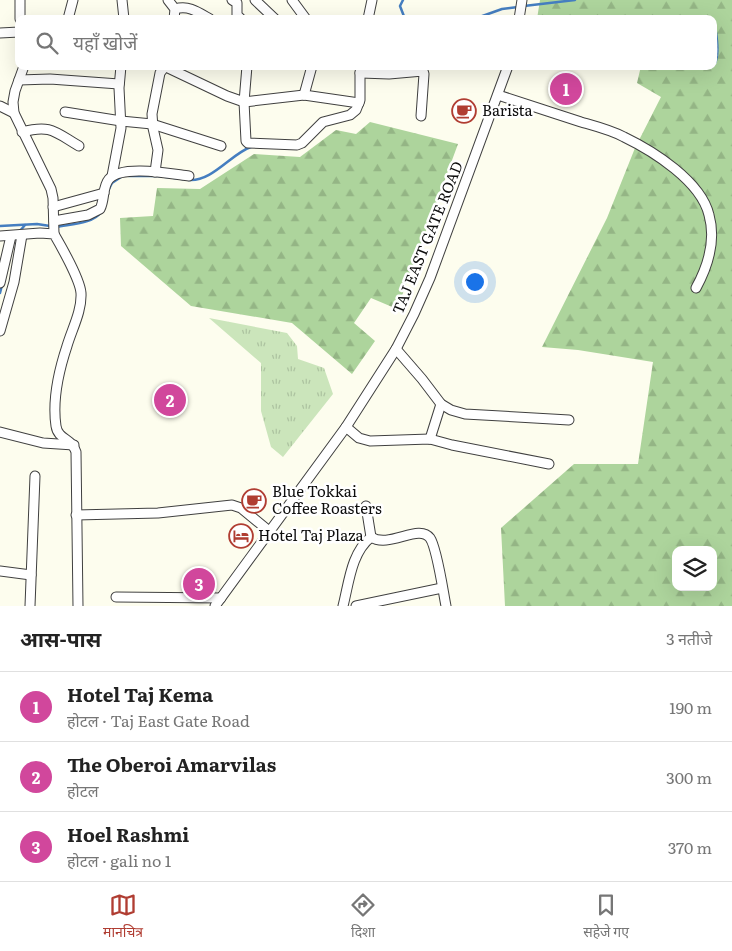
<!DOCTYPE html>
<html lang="hi">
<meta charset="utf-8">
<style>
body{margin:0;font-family:Literata,"Noto Sans Devanagari",serif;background:#f2f2f2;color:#222}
.controls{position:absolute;right:15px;bottom:15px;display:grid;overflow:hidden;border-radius:10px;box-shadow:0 5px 20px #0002}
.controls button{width:45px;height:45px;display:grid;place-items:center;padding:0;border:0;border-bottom:1px solid #e0e0e0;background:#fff;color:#222;font:25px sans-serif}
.you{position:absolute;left:474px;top:281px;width:18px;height:18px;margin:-12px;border:4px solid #fff;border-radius:50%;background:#1a73e8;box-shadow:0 0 0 8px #1a73e833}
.badge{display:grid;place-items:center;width:32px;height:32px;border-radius:50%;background:#b03d32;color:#fff;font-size:16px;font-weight:700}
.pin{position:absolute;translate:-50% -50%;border:2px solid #fff;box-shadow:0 1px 5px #0006}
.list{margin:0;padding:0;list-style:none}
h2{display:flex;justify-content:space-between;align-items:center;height:65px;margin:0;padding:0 20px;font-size:21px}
h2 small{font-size:16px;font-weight:400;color:#767676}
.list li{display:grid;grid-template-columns:32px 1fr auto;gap:15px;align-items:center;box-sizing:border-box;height:70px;padding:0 20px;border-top:1px solid #e0e0e0}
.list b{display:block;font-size:19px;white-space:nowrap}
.list p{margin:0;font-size:16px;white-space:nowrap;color:#767676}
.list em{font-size:16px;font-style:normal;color:#767676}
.icon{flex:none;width:28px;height:28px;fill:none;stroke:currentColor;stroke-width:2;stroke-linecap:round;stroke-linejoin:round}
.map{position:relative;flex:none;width:732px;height:606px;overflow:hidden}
.search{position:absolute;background:#fff;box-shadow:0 5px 20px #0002;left:15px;right:15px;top:15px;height:55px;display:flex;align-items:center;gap:12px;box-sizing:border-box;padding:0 18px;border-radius:10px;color:#767676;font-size:19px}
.sheet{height:275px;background:#fff}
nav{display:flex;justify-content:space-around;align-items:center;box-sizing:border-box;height:70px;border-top:1px solid #e0e0e0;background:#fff;font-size:14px;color:#767676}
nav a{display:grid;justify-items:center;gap:2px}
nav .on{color:#b03d32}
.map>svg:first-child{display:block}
</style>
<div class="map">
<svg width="732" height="606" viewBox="0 0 732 606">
<defs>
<pattern id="grass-tufts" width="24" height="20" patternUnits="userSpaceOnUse" patternTransform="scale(1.25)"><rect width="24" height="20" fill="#cbe5bb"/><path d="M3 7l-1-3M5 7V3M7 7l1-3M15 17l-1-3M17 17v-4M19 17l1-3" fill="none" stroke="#adc3a0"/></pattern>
<pattern id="forest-firs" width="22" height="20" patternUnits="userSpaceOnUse" patternTransform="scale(1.25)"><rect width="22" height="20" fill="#add49c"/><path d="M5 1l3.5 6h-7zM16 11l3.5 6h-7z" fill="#94b585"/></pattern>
<pattern id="water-rules" width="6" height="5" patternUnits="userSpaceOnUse" patternTransform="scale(1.25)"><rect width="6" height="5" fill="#b8d3f0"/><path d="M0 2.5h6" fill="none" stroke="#9db4cd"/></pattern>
</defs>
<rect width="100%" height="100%" fill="#fdfdee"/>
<!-- grass -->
<polygon fill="url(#grass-tufts)" points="209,318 287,333 297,346 298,359 324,368 333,394 283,457 271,447 261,411 261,363"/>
<!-- forest -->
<g fill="url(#forest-firs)" fill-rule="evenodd">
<path d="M540,0H732V606H505L501,528L574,464H638L653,362L578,350L542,347L607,218L635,148L661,97L637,83L641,66H713V19H537ZM676,550H713V587H676Z"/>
<polygon points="370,122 458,144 397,309 371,298 354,323 375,341 352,374 292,323 191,306 121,246 120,218 153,216 157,188 200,189 254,154 300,157 336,130 356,134"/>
</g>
<!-- water -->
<path fill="url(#water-rules)" stroke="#457ec0" d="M716,28C718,40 724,78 700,66H713V29Z"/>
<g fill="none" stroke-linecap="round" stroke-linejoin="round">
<!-- stream -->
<g stroke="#457ec0" stroke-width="2.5">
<polyline points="403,0 400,6 405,19"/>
<polyline points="524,6 575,0"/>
<polyline points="474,19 502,9 518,7"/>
<polyline points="129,176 158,176 183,179"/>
<path d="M189,180C212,182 232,153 251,147"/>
<polyline points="108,191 112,183 121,177"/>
<polyline points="0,226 37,224 50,226"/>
<path d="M56,227C70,224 93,224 101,212"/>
<polyline points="19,232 25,225"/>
<polyline points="0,293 2,285"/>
</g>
<!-- minor casing -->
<g stroke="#404040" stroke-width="11">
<g id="minor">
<polyline points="20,0 20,19"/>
<polyline points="122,0 124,19"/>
<polyline points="168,0 175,9 174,19"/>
<polyline points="232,0 237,3 237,15 241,19"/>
<polyline points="255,0 275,19"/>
<polyline points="292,0 306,19"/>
<path d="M175,9C189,5 198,12 210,19"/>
<polyline points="68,19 73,0"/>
<polyline points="368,19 372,0"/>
<polyline points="519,19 522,0"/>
<polyline points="0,33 19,32"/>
<polyline points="24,66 15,91 13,102 14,113 51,189 53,198 54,234"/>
<polyline points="247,66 244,102 246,141 248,143 297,145 302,143 323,122 350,115 356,110 360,100 360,73"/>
<polyline points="361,66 360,73 361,73 389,74 423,71 424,74 421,116"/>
<polyline points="166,67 227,96 244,102 304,95 359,103"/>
<polyline points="19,80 50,79 119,84"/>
<polyline points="304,95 312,66"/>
<path d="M498,95C526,104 553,113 581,122C595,126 611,130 624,137C653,151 701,181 709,215C716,240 708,266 696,288"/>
<polyline points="0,106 14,113"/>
<polyline points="65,112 121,121 152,124 221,146"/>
<path d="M22,132C51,124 55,132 79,146"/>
<polyline points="155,172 158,150 153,128 152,114 160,73 163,69 168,66"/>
<polyline points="112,176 121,128 119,88 121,66"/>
<polyline points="53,207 104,193"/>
<path d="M54,221L88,215L100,209C105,200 102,187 109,179C122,164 172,174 189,176"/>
<path d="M0,236L40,233L54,234C61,246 80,280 81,293C82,311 72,329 67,346C59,370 52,399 56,426C58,440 72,438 76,452L78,606"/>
<polyline points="0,283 11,236"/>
<polyline points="0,331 14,282 22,235"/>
<polyline points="396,349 422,379 441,404 451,410 465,414 569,420"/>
<polyline points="346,427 359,438 370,441 430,439 452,445 549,464"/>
<polyline points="0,432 43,443 74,445"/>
<polyline points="430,439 441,404"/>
<polyline points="76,515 158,513 232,505 241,508 269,531"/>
<path d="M371,537C389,549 419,523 430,538C437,548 443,591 446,606"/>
<polyline points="0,571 31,575"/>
<polyline points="116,597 221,598"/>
<polyline points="30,606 35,476"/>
<polyline points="215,606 346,427 396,349 414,314 430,278 508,66"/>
<path d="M343,606C349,583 351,553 371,537L366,506"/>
<polyline points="356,606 442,588"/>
</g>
</g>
<!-- minor -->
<use href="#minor" stroke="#fff" stroke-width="9"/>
</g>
<!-- icons -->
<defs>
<g id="cafe-ring" transform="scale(1.25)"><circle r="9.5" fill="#fff" stroke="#b03d32" stroke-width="1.5"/><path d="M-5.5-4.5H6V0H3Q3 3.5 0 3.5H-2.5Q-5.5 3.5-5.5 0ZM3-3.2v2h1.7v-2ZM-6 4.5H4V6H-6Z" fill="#b03d32"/></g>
<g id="hotel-ring" transform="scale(1.25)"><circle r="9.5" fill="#fff" stroke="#b03d32" stroke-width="1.5"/><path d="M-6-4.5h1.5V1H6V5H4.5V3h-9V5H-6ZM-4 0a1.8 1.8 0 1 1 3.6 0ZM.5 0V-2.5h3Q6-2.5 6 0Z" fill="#b03d32"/></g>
</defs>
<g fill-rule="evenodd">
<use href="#cafe-ring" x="464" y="111"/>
<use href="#cafe-ring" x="254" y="501"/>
<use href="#hotel-ring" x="241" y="536"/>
</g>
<g text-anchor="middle" stroke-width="5" stroke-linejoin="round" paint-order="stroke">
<!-- poi labels -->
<g font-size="15" fill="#0d0d0d" stroke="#fff" text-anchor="start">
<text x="482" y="116">Barista</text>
<text x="272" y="497">Blue Tokkai<tspan x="272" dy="17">Coffee Roasters</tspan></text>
<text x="258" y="541">Hotel Taj Plaza</text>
</g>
<!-- street labels -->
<g font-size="15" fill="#0d0d0d" stroke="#fff">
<text transform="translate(428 238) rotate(-68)" y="5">TAJ EAST GATE ROAD</text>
</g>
</g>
</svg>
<div class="controls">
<button><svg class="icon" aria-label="layers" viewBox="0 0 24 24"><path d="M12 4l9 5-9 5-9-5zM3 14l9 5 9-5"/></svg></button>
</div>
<div class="you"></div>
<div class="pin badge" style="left:566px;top:89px;background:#d1479c">1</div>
<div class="pin badge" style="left:170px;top:400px;background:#d1479c">2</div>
<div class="pin badge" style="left:199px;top:584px;background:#d1479c">3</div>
<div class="search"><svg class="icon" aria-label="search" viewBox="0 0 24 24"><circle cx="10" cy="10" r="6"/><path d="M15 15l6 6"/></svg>यहाँ खोजें</div>
</div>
<section class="sheet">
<h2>आस-पास<small>3 नतीजे</small></h2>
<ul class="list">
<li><span class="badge" style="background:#d1479c">1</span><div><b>Hotel Taj Kema</b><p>होटल · Taj East Gate Road</p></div><em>190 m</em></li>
<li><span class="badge" style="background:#d1479c">2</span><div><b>The Oberoi Amarvilas</b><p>होटल</p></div><em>300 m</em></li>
<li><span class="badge" style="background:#d1479c">3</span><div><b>Hoel Rashmi</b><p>होटल · gali no 1</p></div><em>370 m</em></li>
</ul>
</section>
<nav>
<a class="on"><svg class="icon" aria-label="map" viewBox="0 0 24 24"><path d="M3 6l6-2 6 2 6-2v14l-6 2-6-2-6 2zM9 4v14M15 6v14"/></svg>मानचित्र</a>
<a><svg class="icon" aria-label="directions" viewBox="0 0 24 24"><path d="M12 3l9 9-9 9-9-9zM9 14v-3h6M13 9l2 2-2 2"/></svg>दिशा</a>
<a><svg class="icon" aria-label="saved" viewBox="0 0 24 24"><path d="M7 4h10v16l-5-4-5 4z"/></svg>सहेजे गए</a>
</nav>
